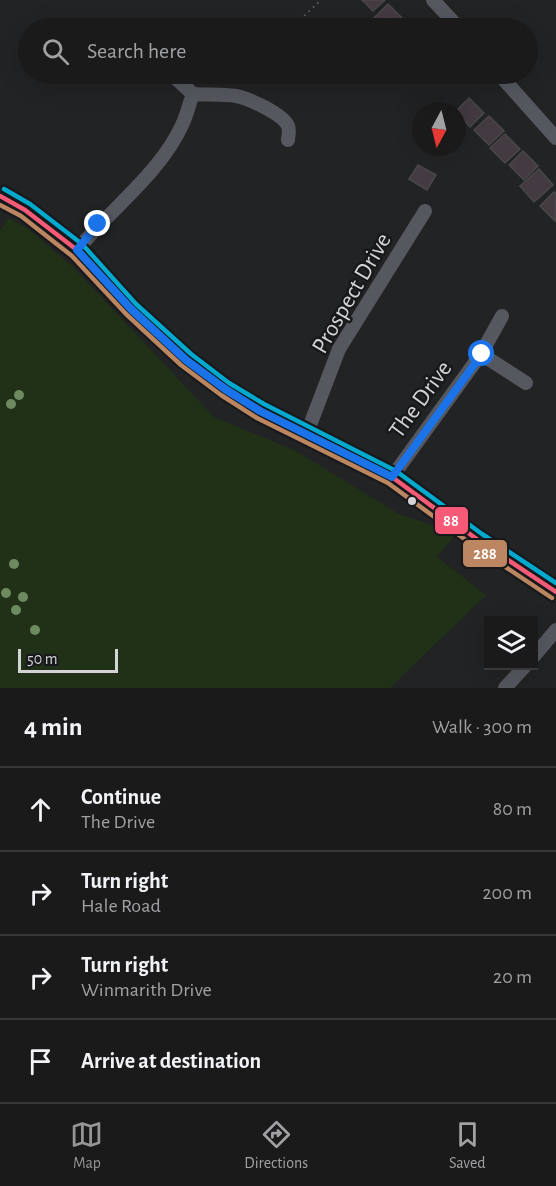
<!DOCTYPE html>
<meta charset="utf-8">
<style>
body{margin:0;font-family:"Alegreya Sans",sans-serif;background:#232324;color:#f1f3f6}
.controls{position:absolute;right:18px;bottom:18px;display:grid;overflow:hidden;border-radius:0px;box-shadow:0 6px 24px #0002}
.controls button{width:54px;height:54px;display:grid;place-items:center;padding:0;border:0;border-bottom:2px solid #38383a;background:#1a1a1b;color:#f1f3f6;font:30px sans-serif}
.compass{position:absolute;left:412px;top:102px;width:54px;height:54px;border-radius:50%;background:#1a1a1b;box-shadow:0 6px 24px #0002;rotate:187deg}
.scale{position:absolute;left:18px;bottom:15px;width:100px;box-sizing:border-box;padding-left:6px;border:3px solid #d4d4d6;border-top:0;font-size:16px;line-height:21px;white-space:nowrap;color:#d4d4d6;-webkit-text-stroke:4px #18191c;paint-order:stroke}
.stop{position:absolute;width:18px;height:18px;margin:-14px;border:4px solid #1a73e8;border-radius:50%;background:#fff}
.stop.end{background:#1a73e8;border-color:#fff;box-shadow:0 2px 6px #0008}
.list{margin:0;padding:0;list-style:none}
h2{display:flex;justify-content:space-between;align-items:center;height:78px;margin:0;padding:0 24px;font-size:26px}
h2 small{font-size:20px;font-weight:400;color:#9fa1a3}
.list li{display:grid;grid-template-columns:39px 1fr auto;gap:18px;align-items:center;box-sizing:border-box;height:84px;padding:0 24px;border-top:2px solid #38383a}
.list b{display:block;font-size:22px;white-space:nowrap}
.list p{margin:0;font-size:20px;white-space:nowrap;color:#9fa1a3}
.list em{font-size:20px;font-style:normal;color:#9fa1a3}
.icon{flex:none;width:33px;height:33px;fill:none;stroke:currentColor;stroke-width:2;stroke-linecap:round;stroke-linejoin:round}
.map{position:relative;flex:none;width:556px;height:688px;overflow:hidden}
.search{position:absolute;background:#1a1a1b;box-shadow:0 6px 24px #0002;left:18px;right:18px;top:18px;height:66px;display:flex;align-items:center;gap:15px;box-sizing:border-box;padding:0 21px;border-radius:33px;color:#9fa1a3;font-size:22px}
.sheet{height:414px;background:#1a1a1b}
nav{display:flex;justify-content:space-around;align-items:center;box-sizing:border-box;height:84px;border-top:2px solid #38383a;background:#1a1a1b;font-size:16px;color:#9fa1a3}
nav a{display:grid;justify-items:center;gap:3px}
nav .on{color:#969698}
.map>svg:first-child{display:block}
</style>
<div class="map">
<svg width="556" height="688" viewBox="0 0 556 688">
<rect width="100%" height="100%" fill="#222324"/>
<!-- green -->
<polygon fill="#203117" points="8,218 26,227 72,266 214,417 296,451 399,514 457,533 437,557 486,595 390,688 0,688 0,231"/>
<!-- building -->
<g fill="#433a42" stroke="#484849" stroke-width="1.5">
<polygon points="362,0 385,0 373,11"/>
<polygon points="388,4 403,19 394,28 385,28 374,18"/>
<polygon points="469,98 484,113 470,127 456,111"/>
<polygon points="489,116 504,131 489,145 474,130"/>
<polygon points="505,134 520,149 505,163 490,148"/>
<polygon points="523,151 538,166 524,180 509,165"/>
<polygon points="418,165 436,175 427,190 409,179"/>
<polygon points="539,169 553,185 534,202 520,186"/>
<polygon points="554,192 556,193 555,221 540,206"/>
</g>
<g fill="none" stroke-linecap="round" stroke-linejoin="round">
<!-- path -->
<g stroke="#606266" stroke-width="2" stroke-dasharray="1.5 4.5" stroke-linecap="butt">
<polyline points="291,28 321,0"/>
<polyline points="244,84 250,74"/>
</g>
<!-- minor -->
<g stroke="#55585f" stroke-width="14">
<polyline points="433,0 459,28"/>
<polyline points="171,74 193,94"/>
<polyline points="499,74 556,138"/>
<path d="M77,250C110,210 161,172 182,125C187,115 189,104 193,94C206,95 222,94 236,96C248,98 283,114 288,126C290,131 288,136 288,140"/>
<polyline points="481,354 526,383"/>
<polyline points="307,433 339,349 425,211"/>
<polyline points="392,477 481,354 502,316"/>
<polyline points="534,656 556,630"/>
<polyline points="505,688 525,666"/>
</g>
<!-- major -->
<polyline stroke="#5e616a" stroke-width="18" points="0,196 25,210 77,250 131,309 186,360 225,389 260,411 392,477 478,540 556,592"/>
<!-- bus-1 casing -->
<g stroke="#18191c" stroke-width="9">
<polyline id="bus-1" points="0,196 25,210 77,250 131,309 186,360 225,389 260,411 392,477 478,540 556,592"/>
</g>
<!-- bus-2 casing -->
<g stroke="#18191c" stroke-width="9">
<polyline id="bus-2" points="0,205 21,216 72,256 126,314 181,365 221,395 257,418 388,483 474,546 552,598"/>
</g>
<!-- bus-3 casing -->
<g stroke="#18191c" stroke-width="9">
<polyline id="bus-3" points="4,189 30,204 82,244 136,304 191,354 229,383 264,404 396,471 482,534 556,583"/>
</g>
<!-- bus-1 -->
<use href="#bus-1" stroke="#f75a77" stroke-width="4.5"/>
<!-- bus-2 -->
<use href="#bus-2" stroke="#bb8660" stroke-width="4.5"/>
<!-- bus-3 -->
<use href="#bus-3" stroke="#00a9ce" stroke-width="4.5"/>
</g>
<!-- trees -->
<g fill="#6e8a60">
<circle cx="19" cy="395" r="5"/>
<circle cx="11" cy="404" r="5"/>
<circle cx="14" cy="564" r="5"/>
<circle cx="6" cy="593" r="5"/>
<circle cx="23" cy="597" r="5"/>
<circle cx="16" cy="610" r="5"/>
<circle cx="35" cy="630" r="5"/>
</g>
<g fill="none" stroke-linecap="round" stroke-linejoin="round">
<!-- route -->
<polyline stroke="#1a73e8" stroke-width="8" points="98,224 77,250 131,309 186,360 225,389 260,411 392,477 482,354"/>
</g>
<!-- markers -->
<circle fill="#d4d4d6" stroke="#18191c" stroke-width="2" cx="412" cy="501" r="5"/>
<g text-anchor="middle" stroke-width="5" stroke-linejoin="round" paint-order="stroke">
<!-- street labels -->
<g font-size="24" fill="#d4d4d6" stroke="#18191c">
<text transform="translate(351 293) rotate(-60)" y="8">Prospect Drive</text>
<text transform="translate(420 399) rotate(-54)" y="8">The Drive</text>
</g>
</g>
<g stroke="#18191c" stroke-width="2">
<rect x="434" y="506" width="35" height="29" rx="6" fill="#f75a77"/>
<rect x="462" y="539" width="46" height="29" rx="6" fill="#bb8660"/>
</g>
<g font-size="16" text-anchor="middle" font-weight="bold" fill="#fff">
<text x="451" y="526">88</text>
<text x="485" y="559">288</text>
</g>
</svg>
<div class="controls">
<button><svg class="icon" aria-label="layers" viewBox="0 0 24 24"><path d="M12 4l9 5-9 5-9-5zM3 14l9 5 9-5"/></svg></button>
</div>
<svg class="compass" viewBox="-18 -18 36 36"><path d="M0-13l5 13h-10z" fill="#e53935"/><path d="M0 13l5-13h-10z" fill="#9fa1a3"/></svg>
<div class="scale">50 m</div>
<div class="stop" style="left:482px;top:354px"></div>
<div class="stop end" style="left:98px;top:224px"></div>
<div class="search"><svg class="icon" aria-label="search" viewBox="0 0 24 24"><circle cx="10" cy="10" r="6"/><path d="M15 15l6 6"/></svg>Search here</div>
</div>
<section class="sheet">
<h2>4 min<small>Walk · 300 m</small></h2>
<ul class="list">
<li><svg class="icon" aria-label="ahead" viewBox="0 0 24 24"><path d="M12 20V5M6 11l6-6 6 6"/></svg><div><b>Continue</b><p>The Drive</p></div><em>80 m</em></li>
<li><svg class="icon" aria-label="right" viewBox="0 0 24 24"><path d="M7 20v-9h11M14 6l5 5-5 5"/></svg><div><b>Turn right</b><p>Hale Road</p></div><em>200 m</em></li>
<li><svg class="icon" aria-label="right" viewBox="0 0 24 24"><path d="M7 20v-9h11M14 6l5 5-5 5"/></svg><div><b>Turn right</b><p>Winmarith Drive</p></div><em>20 m</em></li>
<li><svg class="icon" aria-label="arrive" viewBox="0 0 24 24"><path d="M6 21V4h12l-3 4 3 4H6"/></svg><div><b>Arrive at destination</b></div></li>
</ul>
</section>
<nav>
<a class="on"><svg class="icon" aria-label="map" viewBox="0 0 24 24"><path d="M3 6l6-2 6 2 6-2v14l-6 2-6-2-6 2zM9 4v14M15 6v14"/></svg>Map</a>
<a><svg class="icon" aria-label="directions" viewBox="0 0 24 24"><path d="M12 3l9 9-9 9-9-9zM9 14v-3h6M13 9l2 2-2 2"/></svg>Directions</a>
<a><svg class="icon" aria-label="saved" viewBox="0 0 24 24"><path d="M7 4h10v16l-5-4-5 4z"/></svg>Saved</a>
</nav>
